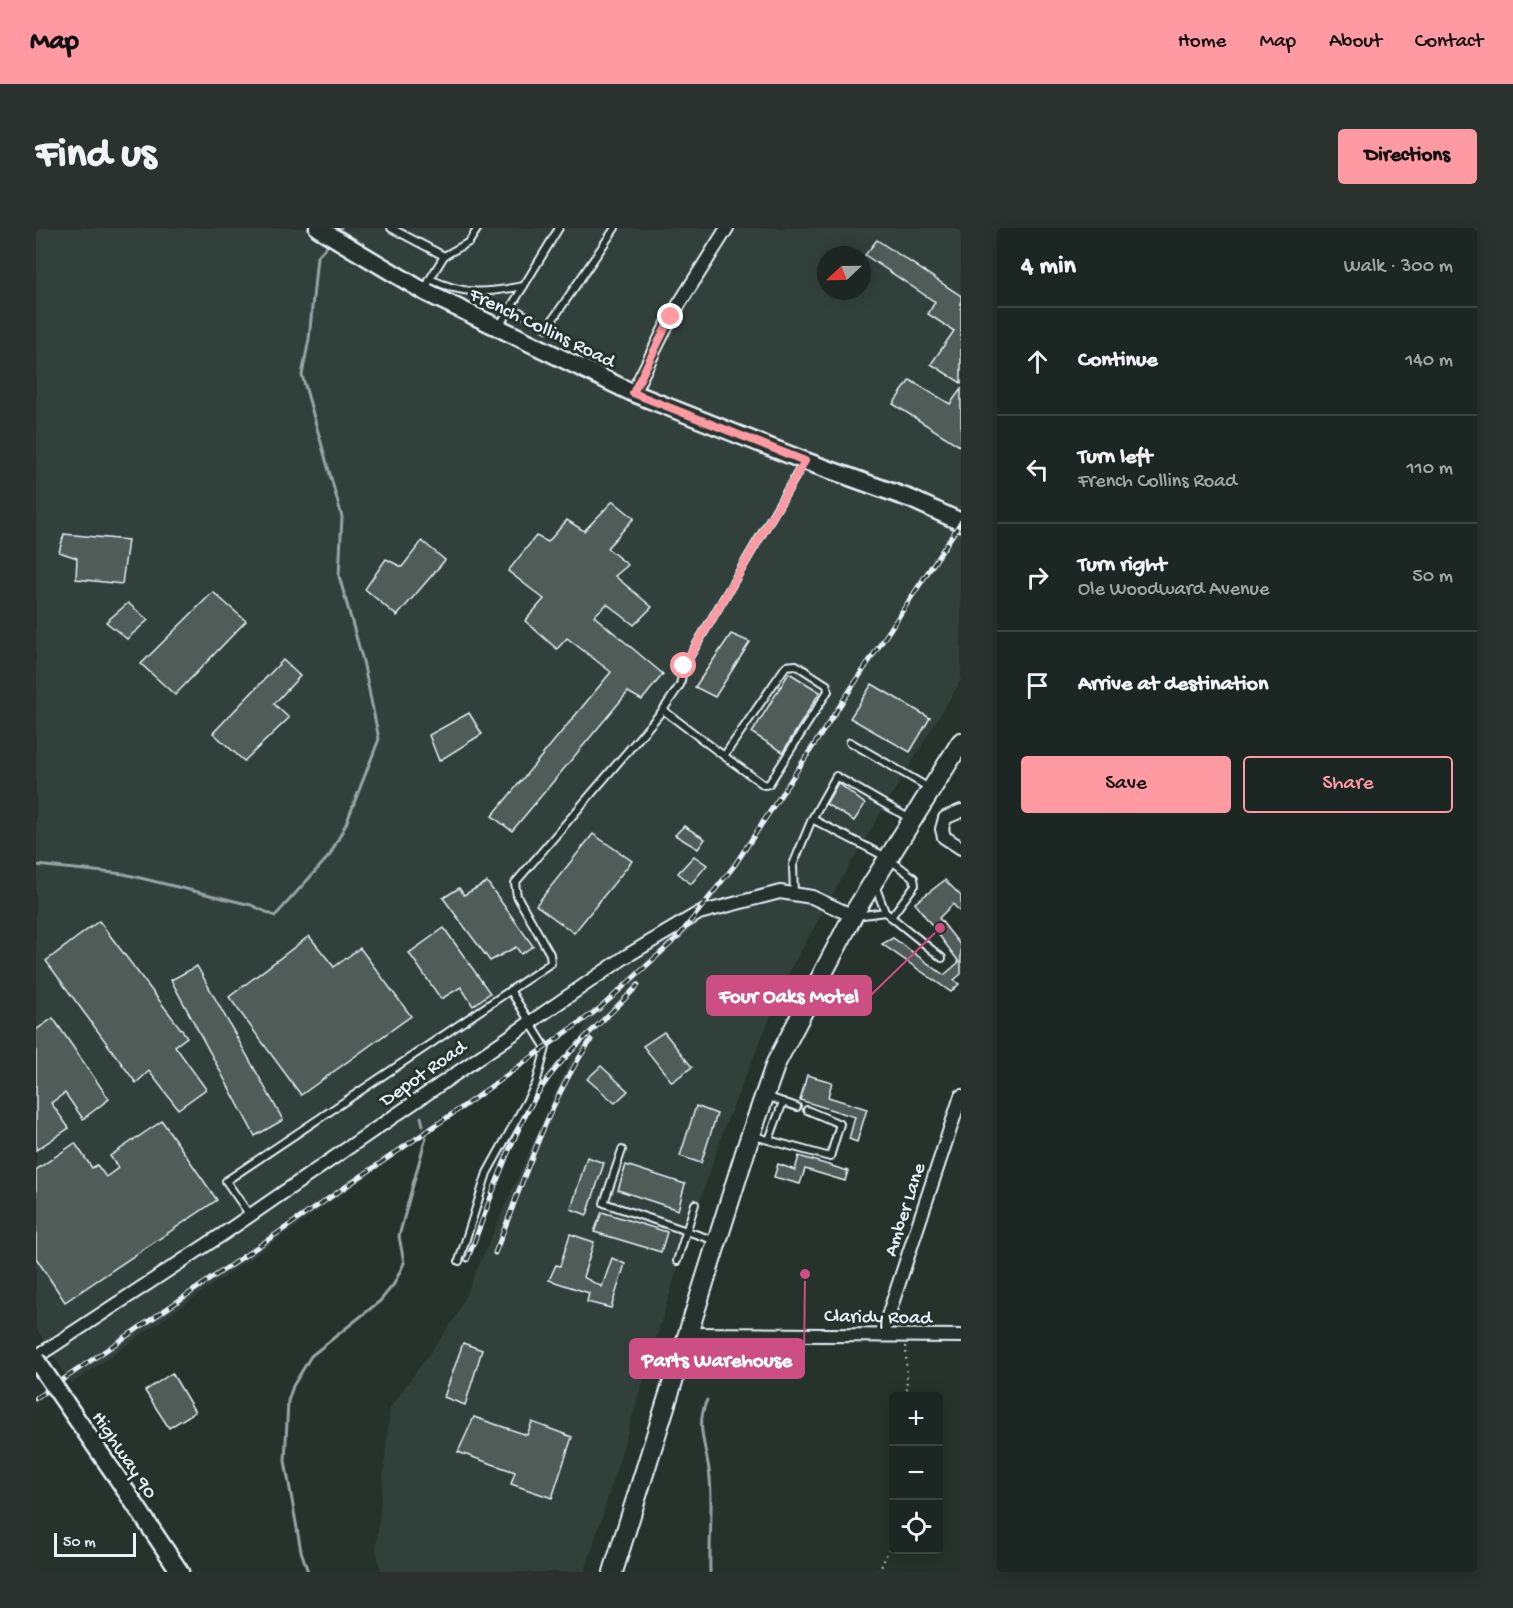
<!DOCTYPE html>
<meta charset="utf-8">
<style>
body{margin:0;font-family:"Gochi Hand",sans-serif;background:#29322f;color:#f1f3f6}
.controls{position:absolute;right:18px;bottom:18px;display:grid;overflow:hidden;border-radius:6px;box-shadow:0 3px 15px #0003}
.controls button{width:54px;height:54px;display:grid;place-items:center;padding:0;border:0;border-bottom:2px solid #3a4340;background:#1c2622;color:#f1f3f6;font:30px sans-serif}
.compass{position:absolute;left:781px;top:18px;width:54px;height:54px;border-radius:50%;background:#1c2622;box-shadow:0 3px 15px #0003;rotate:248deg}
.scale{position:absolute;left:18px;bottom:15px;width:82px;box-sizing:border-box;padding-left:6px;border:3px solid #e8f1f8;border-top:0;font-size:16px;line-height:21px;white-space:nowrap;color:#e8f1f8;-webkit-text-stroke:4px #26332d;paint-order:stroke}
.stop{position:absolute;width:18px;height:18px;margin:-14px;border:4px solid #ff9aa2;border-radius:50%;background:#fff}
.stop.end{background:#ff9aa2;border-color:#fff;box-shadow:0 2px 6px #0008}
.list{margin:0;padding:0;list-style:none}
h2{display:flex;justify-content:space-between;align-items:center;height:78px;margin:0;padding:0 24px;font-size:26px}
h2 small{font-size:20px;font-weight:400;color:#a0a5a5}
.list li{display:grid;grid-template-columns:39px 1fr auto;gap:18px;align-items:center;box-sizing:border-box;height:108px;padding:0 24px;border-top:2px solid #3a4340}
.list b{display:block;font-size:22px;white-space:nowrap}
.list p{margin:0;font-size:20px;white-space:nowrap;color:#a0a5a5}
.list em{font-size:20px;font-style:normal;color:#a0a5a5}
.actions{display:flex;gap:12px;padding:18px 24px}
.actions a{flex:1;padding:14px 0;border:2px solid #ff9aa2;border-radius:6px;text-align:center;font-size:21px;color:#ff9aa2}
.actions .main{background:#ff9aa2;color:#111}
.icon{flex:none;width:33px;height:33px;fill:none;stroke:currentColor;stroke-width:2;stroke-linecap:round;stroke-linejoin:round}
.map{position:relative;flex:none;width:925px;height:1344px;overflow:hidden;border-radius:6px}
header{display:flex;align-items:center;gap:36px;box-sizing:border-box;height:84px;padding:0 30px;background:#ff9aa2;color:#111}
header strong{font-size:28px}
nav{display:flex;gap:33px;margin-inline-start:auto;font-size:21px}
.intro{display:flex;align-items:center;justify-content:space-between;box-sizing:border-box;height:144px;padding:0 36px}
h1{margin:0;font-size:42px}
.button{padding:15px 27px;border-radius:6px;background:#ff9aa2;color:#111;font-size:21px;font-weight:700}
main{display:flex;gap:36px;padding:0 36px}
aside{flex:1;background:#1c2622;border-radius:6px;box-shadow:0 3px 15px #0003}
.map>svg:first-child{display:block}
</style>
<header>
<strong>Map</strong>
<nav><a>Home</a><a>Map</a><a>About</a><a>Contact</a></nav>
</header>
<div class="intro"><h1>Find us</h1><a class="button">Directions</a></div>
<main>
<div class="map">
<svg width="925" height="1344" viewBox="0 0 925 1344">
<rect width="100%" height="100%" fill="#26332d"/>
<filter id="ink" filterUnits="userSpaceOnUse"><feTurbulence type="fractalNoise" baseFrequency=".0167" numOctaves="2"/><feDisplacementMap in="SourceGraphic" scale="12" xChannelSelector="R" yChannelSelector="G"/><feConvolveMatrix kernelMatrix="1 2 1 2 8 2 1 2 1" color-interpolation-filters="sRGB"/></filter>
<g filter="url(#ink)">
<!-- built -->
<path fill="#333f3a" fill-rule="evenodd" d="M0,0H925V452L807,648L753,744L690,895L637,1055L549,1344H345L340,1322L354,1180L420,1089L550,795L35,1156L0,1100ZM790,27H826V63H790Z"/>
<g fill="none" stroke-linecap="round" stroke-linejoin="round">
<!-- stream -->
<g stroke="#98a3a5" stroke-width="3">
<polyline points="304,1 305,0"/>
<polyline points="0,637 88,646 215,677 239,688 294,627 310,596 343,511 327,433 303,348 306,289 266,147 273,111 281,29 292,17"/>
<polyline points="385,889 387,897"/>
<path d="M671,1172C658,1198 672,1222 674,1250C677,1281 673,1313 674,1344"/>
<polyline points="272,1344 265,1323 249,1233 252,1173 257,1158 275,1128 344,1073 358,1056 368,1035 363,1008 390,909"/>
</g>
</g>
<!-- building -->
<g fill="#505c59" stroke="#e8f1f8" stroke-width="1.5">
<polygon points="841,12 925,68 925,155 895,136 918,103 892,86 899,74 829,27"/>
<polygon points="874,152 914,176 925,161 925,219 857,176"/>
<polygon points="577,273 598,290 571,320 592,337 579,348 616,379 598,397 571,376 558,388 627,446 606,472 592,464 476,603 456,588 575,444 531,410 521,421 489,393 508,371 472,343 500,308 512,314 531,292 548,303"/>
<polygon points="28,306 92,312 86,356 40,351 41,330 23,324"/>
<polygon points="386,313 409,332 361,388 329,361 350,331 366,339"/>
<polygon points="177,364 210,393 139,467 105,436"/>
<polygon points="92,375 112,392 91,411 70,394"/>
<polygon points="695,406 714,414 679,469 659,459"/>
<polygon points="247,432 264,448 238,476 253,490 208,533 177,505"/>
<polygon points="753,445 784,464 747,524 716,505"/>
<polygon points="836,456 894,490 874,524 814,490"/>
<polygon points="433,485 446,506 403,533 393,507"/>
<polygon points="802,555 829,576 818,593 790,576"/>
<polygon points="648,598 669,611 662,621 639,607"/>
<polygon points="557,606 596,633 538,705 500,677"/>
<polygon points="658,628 671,637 655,656 642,645"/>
<polygon points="909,652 925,668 925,685 917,676 903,690 925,718 925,746 918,752 923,756 915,764 846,716 857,710 908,747 923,734 879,675"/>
<polygon points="451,654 497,718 485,726 480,719 454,733 407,670 423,660 428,667"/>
<polygon points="63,693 151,809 139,818 170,861 142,881 113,843 100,855 10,733"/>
<polygon points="408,700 454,765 437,778 425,759 405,771 373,725"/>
<polygon points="273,708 298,739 324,720 375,788 265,867 193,769"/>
<polygon points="161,738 247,892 219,908 135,752"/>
<polygon points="17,790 73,871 47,891 29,865 15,875 33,900 0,922 0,802"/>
<polygon points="628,804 656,839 636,854 607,818"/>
<polygon points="565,838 592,863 579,875 551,851"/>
<polygon points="771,847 796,854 792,869 831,881 821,914 813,911 819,889 764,872"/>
<polygon points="660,878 681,886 665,935 644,928"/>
<polygon points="126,893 181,972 29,1074 0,1030 0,942 39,915 56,940 61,937 70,949 82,940 74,928"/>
<polygon points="763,928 812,943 809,953 769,941 764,956 738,949 742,936 759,942"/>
<polygon points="551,929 568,935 551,987 535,981"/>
<polygon points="590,937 649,956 642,982 582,962"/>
<polygon points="566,984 631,1004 625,1024 558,1004"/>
<polygon points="534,1006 558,1014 547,1049 566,1059 576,1030 589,1036 575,1080 551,1074 553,1065 513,1052 520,1037 524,1038"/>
<polygon points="427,1115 446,1122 429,1177 408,1169"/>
<polygon points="136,1145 159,1184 133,1200 109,1163"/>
<polygon points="438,1189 491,1207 496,1194 536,1209 516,1270 475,1256 479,1244 422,1224"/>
</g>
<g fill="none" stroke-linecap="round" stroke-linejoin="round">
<!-- lane casing -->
<g stroke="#e8f1f8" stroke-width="10">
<g id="lane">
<polyline points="355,0 408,28"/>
<polyline points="394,51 408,28 433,14 442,0"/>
<path d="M389,63L394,51C430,68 450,65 488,58"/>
<polyline points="475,79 523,0"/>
<polyline points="463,98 475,79 511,100 579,0"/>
<polyline points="814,514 895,561"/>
<polyline points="688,528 728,557 733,556 792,463 791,457 760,437 750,438 688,528 627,482 644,457 648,438 768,234"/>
<polyline points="776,591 800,548 876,592"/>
<polyline points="839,657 849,684"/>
<polyline points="758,666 757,637 776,591 852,630 878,650 879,657 855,689"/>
<polyline points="820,688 849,684 906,730"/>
<polyline points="730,868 761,879"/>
<polyline points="718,908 794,929 804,896 771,882"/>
<polyline points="733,912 747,874"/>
<polyline points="586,922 568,975 680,1013"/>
<polyline points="213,986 190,953 515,735 514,726 481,668 479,655 627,482"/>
<polyline points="423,1033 451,945 500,856 510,820 474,762"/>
<polyline points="641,1033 659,976"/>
</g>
</g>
<!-- street casing -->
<g stroke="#e8f1f8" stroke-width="16">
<g id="street">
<polyline points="597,165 635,89 691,0"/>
<polyline points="925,583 909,590 906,601 908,609 925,620"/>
<polyline points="651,1106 925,1108"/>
<polyline points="846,1106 925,868"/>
<polyline points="0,1129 187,1006 589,729 663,685 744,664 776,669 817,688"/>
</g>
</g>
<!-- secondary casing -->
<g stroke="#e8f1f8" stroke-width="21">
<g id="secondary">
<polyline points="282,0 389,64 597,165 769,233 875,271 925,294"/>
<polyline points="80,1248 144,1344"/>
</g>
</g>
<!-- primary casing -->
<g stroke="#e8f1f8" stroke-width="22">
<polyline id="primary" points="577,1344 712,915 740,835 821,680 925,514"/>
</g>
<!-- path -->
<g stroke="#e8f1f8" stroke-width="2" stroke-dasharray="1.5 4.5" stroke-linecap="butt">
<polyline points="870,1118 871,1168"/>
<polyline points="843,1344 858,1309"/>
</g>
<!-- lane -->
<use href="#lane" stroke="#26332d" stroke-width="6"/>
<!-- street -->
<use href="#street" stroke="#26332d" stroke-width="12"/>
<!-- secondary -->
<use href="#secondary" stroke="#26332d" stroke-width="16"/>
<!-- primary -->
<use href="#primary" stroke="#26332d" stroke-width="18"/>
<!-- rail casing -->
<g stroke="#e8f1f8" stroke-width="5">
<g id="rail">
<path d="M459,1025C487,955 512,873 555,812"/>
<path d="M431,1032C453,978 475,903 508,856C534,819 571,791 602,757"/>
<polyline points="0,1170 425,880 564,780 642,709 698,638 925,294"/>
</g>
</g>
<!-- rail -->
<use href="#rail" stroke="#26332d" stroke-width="3" stroke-dasharray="9" stroke-linecap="butt"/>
<!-- secondary-bridge casing -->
<g stroke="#e8f1f8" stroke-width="21" stroke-linecap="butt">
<polyline id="secondary-bridge" points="0,1132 80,1248"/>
</g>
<!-- secondary-bridge -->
<use href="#secondary-bridge" stroke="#26332d" stroke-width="16"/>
</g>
</g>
<g fill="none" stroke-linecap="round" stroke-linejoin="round" filter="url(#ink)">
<!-- route -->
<polyline stroke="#ff9aa2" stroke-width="8" points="635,89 597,165 769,233 648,438"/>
</g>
<g text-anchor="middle" stroke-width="6" stroke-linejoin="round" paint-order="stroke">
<!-- street labels -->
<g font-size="20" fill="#e8f1f8" stroke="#26332d">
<text transform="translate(507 98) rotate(26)" y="7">French Collins Road</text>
<text transform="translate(386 844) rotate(-35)" y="7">Depot Road</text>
<text transform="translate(867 981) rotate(-72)" y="7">Amber Lane</text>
<text transform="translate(842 1087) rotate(1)" y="7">Claridy Road</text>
<text transform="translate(90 1226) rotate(56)" y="7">Highway 90</text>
</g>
</g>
<!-- callouts -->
<path fill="none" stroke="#cc4e82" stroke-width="2" d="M904 700L835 767M769 1046L768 1130"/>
<g fill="#cc4e82" stroke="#26332d" stroke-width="2">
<circle cx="904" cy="700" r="6"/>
<circle cx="769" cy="1046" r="6"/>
</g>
<g fill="#cc4e82" stroke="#cc4e82" stroke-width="2">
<rect x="671" y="748" width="164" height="39" rx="6"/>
<rect x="594" y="1111" width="174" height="39" rx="6"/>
</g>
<g font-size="21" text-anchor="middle" font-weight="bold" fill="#fff">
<text x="753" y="774">Four Oaks Motel</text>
<text x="681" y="1138">Parts Warehouse</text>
</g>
</svg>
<div class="controls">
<button>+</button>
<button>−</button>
<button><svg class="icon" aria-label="locate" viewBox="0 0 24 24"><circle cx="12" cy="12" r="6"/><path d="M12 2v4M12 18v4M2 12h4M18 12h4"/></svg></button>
</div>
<svg class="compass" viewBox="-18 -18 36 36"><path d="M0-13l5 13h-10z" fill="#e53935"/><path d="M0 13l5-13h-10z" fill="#a0a5a5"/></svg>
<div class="scale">50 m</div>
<div class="stop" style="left:648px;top:438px"></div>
<div class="stop end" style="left:635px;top:89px"></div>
</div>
<aside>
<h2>4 min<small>Walk · 300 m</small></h2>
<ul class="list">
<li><svg class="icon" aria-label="ahead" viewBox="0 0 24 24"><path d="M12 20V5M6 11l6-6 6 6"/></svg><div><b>Continue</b></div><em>140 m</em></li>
<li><svg class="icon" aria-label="left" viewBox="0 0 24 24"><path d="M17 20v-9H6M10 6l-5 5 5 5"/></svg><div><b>Turn left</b><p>French Collins Road</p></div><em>110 m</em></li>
<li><svg class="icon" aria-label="right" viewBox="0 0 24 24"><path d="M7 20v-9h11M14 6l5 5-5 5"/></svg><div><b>Turn right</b><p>Ole Woodward Avenue</p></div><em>50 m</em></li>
<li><svg class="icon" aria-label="arrive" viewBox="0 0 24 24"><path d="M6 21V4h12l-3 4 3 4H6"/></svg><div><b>Arrive at destination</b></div></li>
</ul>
<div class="actions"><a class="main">Save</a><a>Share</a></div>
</aside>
</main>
